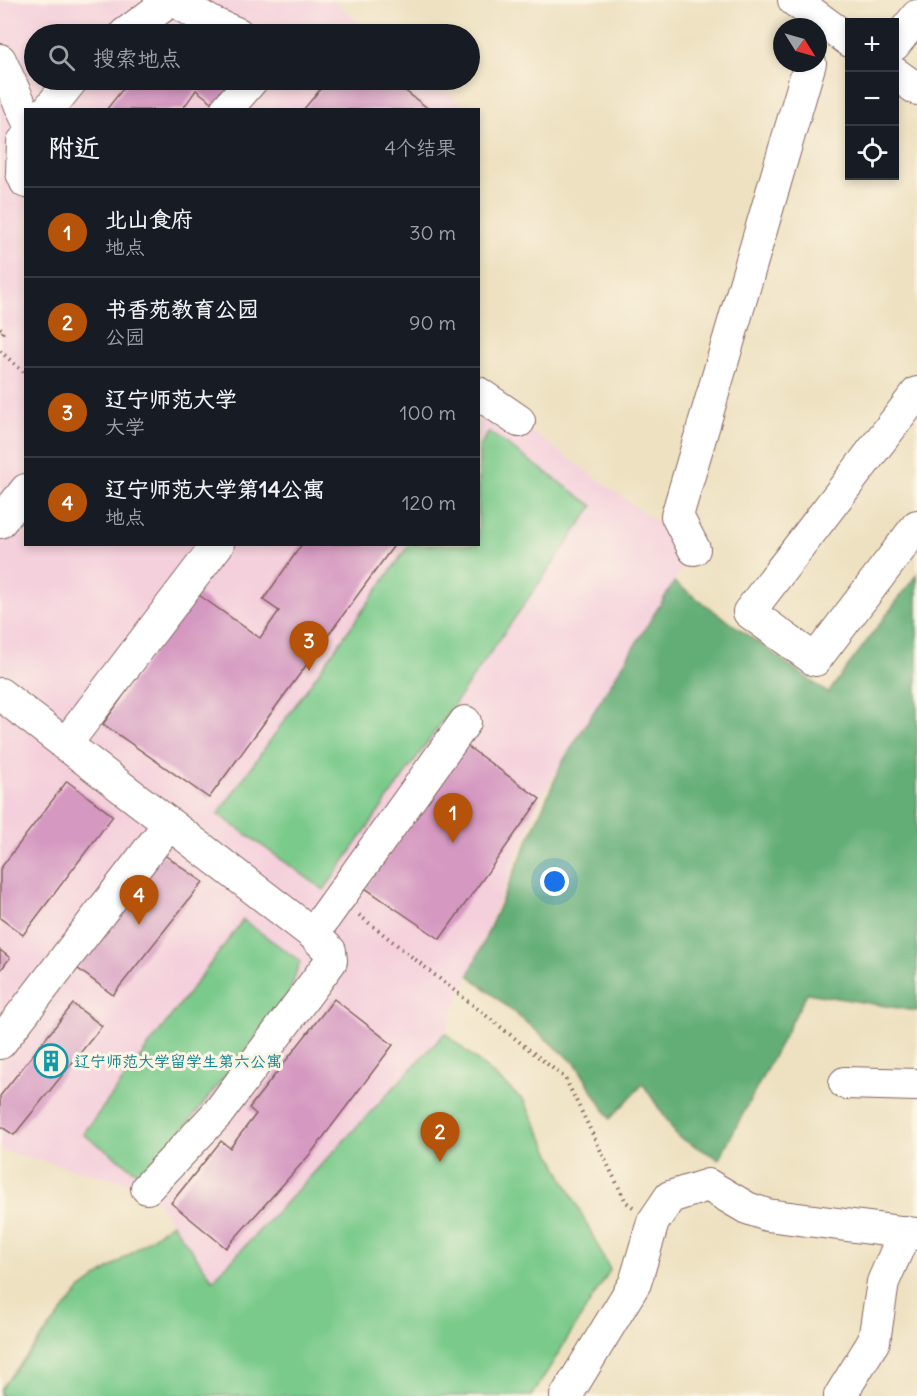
<!DOCTYPE html>
<html lang="zh">
<meta charset="utf-8">
<style>
body{margin:0;font-family:Delius,"LXGW WenKai TC",sans-serif;background:#20242c;color:#f1f3f6}
.controls{position:absolute;right:18px;top:18px;display:grid;overflow:hidden;border-radius:0px;box-shadow:0 3px 9px #0003}
.controls button{width:54px;height:54px;display:grid;place-items:center;padding:0;border:0;border-bottom:2px solid #363941;background:#171b24;color:#f1f3f6;font:30px sans-serif}
.compass{position:absolute;left:773px;top:18px;width:54px;height:54px;border-radius:50%;background:#171b24;box-shadow:0 3px 9px #0003;rotate:127deg}
.you{position:absolute;left:555px;top:882px;width:21px;height:21px;margin:-15px;border:4px solid #fff;border-radius:50%;background:#1a73e8;box-shadow:0 0 0 9px #1a73e833}
.badge{display:grid;place-items:center;width:39px;height:39px;border-radius:50%;background:#b45309;color:#fff;font-size:20px;font-weight:700}
.pin{position:absolute;translate:-50% -50px;filter:drop-shadow(0 2px 3px #0008)}
.pin::after{content:'';position:absolute;top:32px;width:21px;height:18px;background:inherit;clip-path:polygon(0 0,100% 0,50% 100%)}
.list{margin:0;padding:0;list-style:none}
h2{display:flex;justify-content:space-between;align-items:center;height:78px;margin:0;padding:0 24px;font-size:26px}
h2 small{font-size:20px;font-weight:400;color:#9ea1a6}
.list li{display:grid;grid-template-columns:39px 1fr auto;gap:18px;align-items:center;box-sizing:border-box;height:90px;padding:0 24px;border-top:2px solid #363941}
.list b{display:block;font-size:22px;white-space:nowrap}
.list p{margin:0;font-size:20px;white-space:nowrap;color:#9ea1a6}
.list em{font-size:20px;font-style:normal;color:#9ea1a6}
.icon{flex:none;width:33px;height:33px;fill:none;stroke:currentColor;stroke-width:2;stroke-linecap:round;stroke-linejoin:round}
.map{position:relative;flex:none;width:917px;height:1396px;overflow:hidden}
.search{position:absolute;background:#171b24;box-shadow:0 3px 9px #0003;left:24px;top:24px;width:456px;height:66px;display:flex;align-items:center;gap:15px;box-sizing:border-box;padding:0 21px;border-radius:33px;color:#9ea1a6;font-size:22px}
.panel{position:absolute;background:#171b24;box-shadow:0 3px 9px #0003;left:24px;top:108px;width:456px;height:438px;border-radius:0px}
.map>svg:first-child{display:block}
</style>
<div class="map">
<svg width="917" height="1396" viewBox="0 0 917 1396">
<rect width="100%" height="100%" fill="#fcf5e5"/>
<filter id="ink" filterUnits="userSpaceOnUse"><feTurbulence type="fractalNoise" baseFrequency=".0167" numOctaves="2"/><feDisplacementMap in="SourceGraphic" scale="12" xChannelSelector="R" yChannelSelector="G"/><feConvolveMatrix kernelMatrix="1 2 1 2 8 2 1 2 1" color-interpolation-filters="sRGB"/></filter>
<filter id="wash" filterUnits="userSpaceOnUse"><feTurbulence type="fractalNoise" baseFrequency=".008" numOctaves="4" result="noise"/><feDisplacementMap in="SourceGraphic" scale="24" xChannelSelector="R" yChannelSelector="G"/><feGaussianBlur stdDeviation="1.35" result="paint"/><feColorMatrix in="noise" values="0 0 0 0 0 0 0 0 0 0 0 0 0 0 0 0 0 1.4 0 .05"/><feComposite in="paint" operator="in"/></filter>
<g filter="url(#wash)">
<rect width="100%" height="100%" fill="#eee1c1"/>
<!-- built -->
<polygon fill="#f4cfdc" points="0,0 331,0 375,34 34,34 34,80 431,80 469,109 26,110 26,544 478,544 479,393 694,549 540,799 445,1033 213,1281 147,1188 0,1150"/>
<!-- green -->
<g fill="#7aca8b" stroke="#62745b" stroke-width="1.5">
<polygon points="489,432 593,506 324,890 218,814 409,545 478,544 479,447"/>
<polygon points="243,920 300,961 289,994 189,1122 140,1174 83,1134"/>
<polygon points="445,1033 524,1101 610,1270 532,1396 0,1396 0,1389 80,1290 172,1223 213,1280"/>
</g>
<!-- forest -->
<polygon fill="#63ae77" stroke="#566651" stroke-width="1.5" points="917,574 917,1011 807,993 719,1159 678,1137 643,1084 610,1119 576,1064 469,975 563,761 674,582 828,693"/>
<g id="blocks">
<!-- building -->
<g fill="#d599c1">
<polygon points="130,80 244,80 221,109 196,90 182,110 106,110"/>
<polygon points="328,80 391,80 430,110 303,110"/>
<polygon points="302,544 395,544 209,798 103,724 196,593 260,638 279,611 263,600"/>
<polygon points="467,746 540,799 440,939 365,888"/>
<polygon points="67,781 113,816 23,935 0,918 0,869"/>
<polygon points="163,854 203,882 113,995 77,968"/>
<polygon points="0,950 10,958 0,971"/>
<polygon points="334,999 393,1045 312,1152 226,1248 171,1203 221,1141 230,1148 256,1114 249,1108"/>
<polygon points="73,1004 102,1026 14,1135 0,1126 0,1096"/>
</g>
</g>
</g>
<g filter="url(#ink)">
<use href="#blocks" fill-opacity="0" stroke="#836360" stroke-width="1.5"/>
<g fill="none" stroke-linecap="round" stroke-linejoin="round">
<!-- minor casing -->
<g stroke="#836360" stroke-width="34">
<g id="minor">
<polyline points="174,0 212,23 238,34"/>
<polyline points="794,0 850,41"/>
<polyline points="125,34 171,0"/>
<polyline points="894,45 917,16"/>
<polyline points="0,60 26,117"/>
<polyline points="894,73 917,89"/>
<polyline points="48,110 72,80"/>
<polyline points="226,110 252,80"/>
<polyline points="23,142 22,173 26,182"/>
<polyline points="478,393 519,421"/>
<polyline points="917,393 749,612 815,660 917,526"/>
<polyline points="0,522 26,490"/>
<polyline points="694,549 677,516 810,63"/>
<polyline points="0,694 313,934 330,951 331,961 218,1113 147,1188"/>
<polyline points="65,745 218,544"/>
<polyline points="313,934 465,722"/>
<polyline points="0,1043 169,824"/>
<polyline points="845,1083 917,1085"/>
<polyline points="566,1396 635,1283 653,1222 670,1197 708,1185 747,1208 767,1215 917,1234"/>
<polyline points="840,1396 874,1341 883,1282 905,1232"/>
</g>
</g>
<!-- path -->
<g stroke="#836360" stroke-width="4" stroke-dasharray="1.5 4.5" stroke-linecap="butt">
<polyline points="0,328 4,331 0,336"/>
<polyline points="0,351 26,374"/>
<polyline points="359,915 565,1078 626,1202 633,1207"/>
</g>
<!-- minor -->
<use href="#minor" stroke="#fff" stroke-width="32"/>
</g>
</g>
<!-- icons -->
<defs>
<g id="building-ring" transform="scale(1.725)"><circle r="9.5" fill="#fcf5e5" stroke="#0f9aa8" stroke-width="1.5"/><path d="M-4-6H4V6H1V3H-1V6H-4ZM-2.5-4.3h1.7v1.8h-1.7ZM.8-4.3h1.7v1.8H.8ZM-2.5-1h1.7V.8h-1.7ZM.8-1h1.7V.8H.8Z" fill="#0f9aa8"/></g>
</defs>
<g fill-rule="evenodd">
<use href="#building-ring" x="51" y="1061"/>
</g>
<g text-anchor="middle" stroke-width="6" stroke-linejoin="round" paint-order="stroke">
<!-- culture labels -->
<g font-size="16" fill="#0d838f" stroke="#fcf5e5" text-anchor="start">
<text x="74" y="1067">辽宁师范大学留学生第六公寓</text>
</g>
</g>
</svg>
<div class="controls">
<button>+</button>
<button>−</button>
<button><svg class="icon" aria-label="locate" viewBox="0 0 24 24"><circle cx="12" cy="12" r="6"/><path d="M12 2v4M12 18v4M2 12h4M18 12h4"/></svg></button>
</div>
<svg class="compass" viewBox="-18 -18 36 36"><path d="M0-13l5 13h-10z" fill="#e53935"/><path d="M0 13l5-13h-10z" fill="#9ea1a6"/></svg>
<div class="you"></div>
<div class="pin badge" style="left:453px;top:843px">1</div>
<div class="pin badge" style="left:440px;top:1162px">2</div>
<div class="pin badge" style="left:309px;top:671px">3</div>
<div class="pin badge" style="left:139px;top:925px">4</div>
<div class="search"><svg class="icon" aria-label="search" viewBox="0 0 24 24"><circle cx="10" cy="10" r="6"/><path d="M15 15l6 6"/></svg>搜索地点</div>
<section class="panel">
<h2>附近<small>4个结果</small></h2>
<ul class="list">
<li><span class="badge">1</span><div><b>北山食府</b><p>地点</p></div><em>30 m</em></li>
<li><span class="badge">2</span><div><b>书香苑教育公园</b><p>公园</p></div><em>90 m</em></li>
<li><span class="badge">3</span><div><b>辽宁师范大学</b><p>大学</p></div><em>100 m</em></li>
<li><span class="badge">4</span><div><b>辽宁师范大学第14公寓</b><p>地点</p></div><em>120 m</em></li>
</ul>
</section>
</div>
